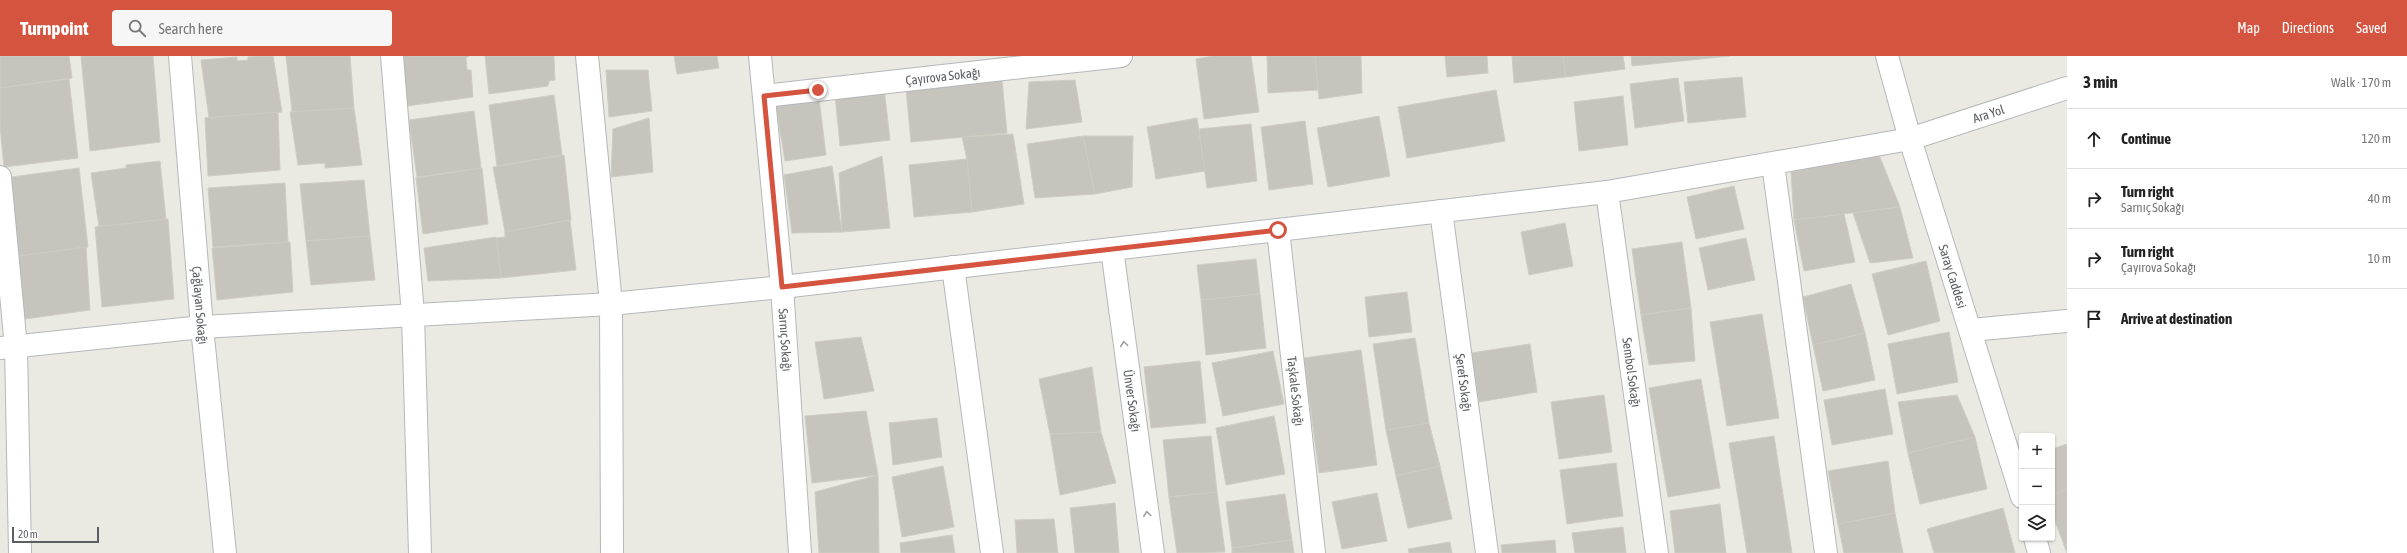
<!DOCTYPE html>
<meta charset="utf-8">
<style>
body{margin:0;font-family:"Asap Condensed",sans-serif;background:#f6f6f6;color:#222}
.controls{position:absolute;right:12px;bottom:12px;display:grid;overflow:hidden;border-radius:4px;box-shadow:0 1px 3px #0004}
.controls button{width:36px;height:36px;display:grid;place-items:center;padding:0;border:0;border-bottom:1px solid #e0e0e0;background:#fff;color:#222;font:20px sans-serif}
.scale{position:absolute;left:12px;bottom:10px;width:87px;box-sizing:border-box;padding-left:4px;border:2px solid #5a5d61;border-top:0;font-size:11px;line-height:14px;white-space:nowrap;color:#5a5d61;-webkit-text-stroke:3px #fff;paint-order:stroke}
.stop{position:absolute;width:12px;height:12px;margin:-9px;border:3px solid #d5543f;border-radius:50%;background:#fff}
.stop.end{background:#d5543f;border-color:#fff;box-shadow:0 1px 4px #0008}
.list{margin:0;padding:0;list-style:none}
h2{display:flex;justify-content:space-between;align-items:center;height:52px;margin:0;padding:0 16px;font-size:17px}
h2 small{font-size:13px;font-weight:400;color:#767676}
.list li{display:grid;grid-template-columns:26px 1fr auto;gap:12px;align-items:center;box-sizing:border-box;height:60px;padding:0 16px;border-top:1px solid #e0e0e0}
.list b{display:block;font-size:15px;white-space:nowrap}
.list p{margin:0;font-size:13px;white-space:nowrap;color:#767676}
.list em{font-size:13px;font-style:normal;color:#767676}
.icon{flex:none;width:22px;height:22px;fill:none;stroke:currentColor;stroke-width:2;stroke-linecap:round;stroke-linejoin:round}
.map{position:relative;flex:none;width:2067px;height:497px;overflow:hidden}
header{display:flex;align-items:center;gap:24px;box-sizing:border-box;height:56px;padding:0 20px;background:#d5543f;color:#fff}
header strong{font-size:19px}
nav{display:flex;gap:22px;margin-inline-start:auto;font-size:14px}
.search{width:280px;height:36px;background:#f6f6f6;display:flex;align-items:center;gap:10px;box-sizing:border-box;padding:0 14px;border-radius:4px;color:#767676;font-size:15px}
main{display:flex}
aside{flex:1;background:#fff}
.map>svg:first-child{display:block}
</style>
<header>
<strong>Turnpoint</strong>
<div class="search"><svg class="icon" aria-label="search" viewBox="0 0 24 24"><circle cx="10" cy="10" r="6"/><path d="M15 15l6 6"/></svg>Search here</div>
<nav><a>Map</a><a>Directions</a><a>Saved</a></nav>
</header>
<main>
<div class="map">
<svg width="2067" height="497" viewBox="0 0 2067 497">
<rect width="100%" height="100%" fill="#ebeae2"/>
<!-- building -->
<g fill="#c7c4be" stroke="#cfccc1">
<polygon points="0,0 69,0 72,22 0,32"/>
<polygon points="81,0 153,0 160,86 90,95"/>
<polygon points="273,0 282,56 209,62 201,4 237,1 237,5 248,4 248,1"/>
<polygon points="286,0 350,0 354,52 292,56"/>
<polygon points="400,0 469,0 466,2 467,14 471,14 473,41 407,50"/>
<polygon points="485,0 554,0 555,24 549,25 548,30 489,38"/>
<polygon points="674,0 717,0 719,12 677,18"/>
<polygon points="1214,0 1251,0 1259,56 1204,63 1196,3"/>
<polygon points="1267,0 1315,0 1318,34 1268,37"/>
<polygon points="1315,0 1361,0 1362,37 1319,43"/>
<polygon points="1445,0 1487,0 1488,17 1447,21"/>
<polygon points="1512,0 1563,0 1566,21 1514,27"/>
<polygon points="1563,0 1623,0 1625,13 1566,21"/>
<polygon points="1631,0 1730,0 1632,10"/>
<polygon points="606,14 648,14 652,55 609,61"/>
<polygon points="1742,21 1746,61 1688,67 1684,26"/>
<polygon points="1678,22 1684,65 1635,72 1630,28"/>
<polygon points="69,23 78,102 4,111 0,70 0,32"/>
<polygon points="1002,24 1007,77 911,86 906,33"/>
<polygon points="1075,24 1082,66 1026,73 1029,26"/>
<polygon points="884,32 890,84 840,90 835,39"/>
<polygon points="818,34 826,99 785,105 775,45"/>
<polygon points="1496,34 1505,85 1407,102 1398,51"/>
<polygon points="554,39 562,99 497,110 489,49"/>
<polygon points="1623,40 1628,89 1579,95 1574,46"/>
<polygon points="354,52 362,109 325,112 325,107 298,109 290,56"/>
<polygon points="474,55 481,112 417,121 409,64"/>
<polygon points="278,56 280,114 208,120 205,62"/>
<polygon points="1379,60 1390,120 1328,131 1317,72"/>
<polygon points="649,62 653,116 611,121 613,73"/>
<polygon points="1197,62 1205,115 1156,123 1147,71"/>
<polygon points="1305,65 1313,128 1269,134 1261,71"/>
<polygon points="1251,68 1257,125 1207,132 1199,73"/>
<polygon points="1013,78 1024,148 972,156 967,103 962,81"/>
<polygon points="1083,80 1095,138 1035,142 1027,88"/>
<polygon points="1083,80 1133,80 1132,131 1095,138"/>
<polygon points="564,99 571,164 505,176 493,111"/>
<polygon points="1879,99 1900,151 1794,164 1791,116"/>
<polygon points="882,100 890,172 842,176 839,117"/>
<polygon points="967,103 972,156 914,161 909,109"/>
<polygon points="160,105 166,163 99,171 91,117 126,112 126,109"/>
<polygon points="832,110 842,176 792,177 784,119"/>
<polygon points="79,112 88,191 12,201 4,122"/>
<polygon points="482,112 488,168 423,178 416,122"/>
<polygon points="364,124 370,180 306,185 300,128"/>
<polygon points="285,127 288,186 213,191 208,132"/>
<polygon points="1734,130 1744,173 1696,183 1687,141"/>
<polygon points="1900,151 1913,202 1870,207 1853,157"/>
<polygon points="1844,158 1855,206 1804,215 1794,164"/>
<polygon points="168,163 174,243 102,251 95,171"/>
<polygon points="570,164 576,214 501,222 496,182 505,181 505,176"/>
<polygon points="1565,167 1573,210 1529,219 1521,176"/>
<polygon points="370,180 375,224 311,229 306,185"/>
<polygon points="496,181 501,222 428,225 424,192"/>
<polygon points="1746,182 1755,224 1708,234 1699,192"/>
<polygon points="290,186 293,236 217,244 212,192"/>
<polygon points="1682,186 1691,252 1641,259 1632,193"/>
<polygon points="86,191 90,254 25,263 17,257 12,201"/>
<polygon points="1256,203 1260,238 1201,244 1197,209"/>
<polygon points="1926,205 1940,265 1888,279 1872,218"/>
<polygon points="1851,228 1865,277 1813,289 1803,241"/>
<polygon points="1407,236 1412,276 1369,281 1365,241"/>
<polygon points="1260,238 1266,292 1206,299 1201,244"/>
<polygon points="1691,252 1695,305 1649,309 1641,259"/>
<polygon points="1762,258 1779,362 1727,370 1710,266"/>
<polygon points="1949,276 1958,326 1897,338 1888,288"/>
<polygon points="1865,277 1875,324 1823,335 1813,289"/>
<polygon points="861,281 874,335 824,343 815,286"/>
<polygon points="1415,282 1429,367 1386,374 1373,288"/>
<polygon points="1530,288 1537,336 1479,346 1471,297"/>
<polygon points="1361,294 1377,409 1319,417 1304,302"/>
<polygon points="1273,295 1284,348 1223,360 1212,307"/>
<polygon points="1200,305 1206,367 1151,372 1144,311"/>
<polygon points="1092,311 1101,376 1050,378 1039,323"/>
<polygon points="1701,323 1720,432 1668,441 1649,332"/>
<polygon points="1885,333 1893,378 1832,389 1824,344"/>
<polygon points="1604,339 1612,396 1559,403 1551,346"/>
<polygon points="1957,339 1975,381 1908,397 1898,346"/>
<polygon points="866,355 878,419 812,427 805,360"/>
<polygon points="1274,360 1285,418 1226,429 1216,372"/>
<polygon points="937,362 942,401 893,409 889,367"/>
<polygon points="1429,367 1440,410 1396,420 1386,374"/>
<polygon points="1101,376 1116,427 1060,439 1050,378"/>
<polygon points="1211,380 1217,436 1169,441 1163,384"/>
<polygon points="1774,380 1792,497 1747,497 1729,387"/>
<polygon points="1975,381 1987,433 1920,448 1908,397"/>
<polygon points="2067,388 2067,433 2052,439 2052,393"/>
<polygon points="1888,405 1895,457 1838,468 1828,415"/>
<polygon points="1616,407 1623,460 1567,468 1560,414"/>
<polygon points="943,410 954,471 902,481 892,421"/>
<polygon points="1440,410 1452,463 1408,472 1396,420"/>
<polygon points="878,419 879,497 819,497 815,436"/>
<polygon points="2067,433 2067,497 2052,457 2052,439"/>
<polygon points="1217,436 1225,496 1177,497 1169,441"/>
<polygon points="1377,437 1387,485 1342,493 1332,446"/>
<polygon points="1285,438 1292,484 1232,492 1226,446"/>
<polygon points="1115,447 1119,497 1075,497 1070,452"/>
<polygon points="1720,448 1726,497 1675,497 1670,455"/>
<polygon points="2003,452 2015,497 1934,497 1927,473"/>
<polygon points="1895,457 1903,497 1844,497 1838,468"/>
<polygon points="1054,463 1058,497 1017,497 1015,464"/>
<polygon points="1623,471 1626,497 1575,497 1572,477"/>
<polygon points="952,479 955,497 901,497 900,487"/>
<polygon points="1292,484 1294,497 1232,497 1232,492"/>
<polygon points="1555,484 1556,497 1502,497 1501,489"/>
<polygon points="1450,486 1452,497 1409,497 1408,493"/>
</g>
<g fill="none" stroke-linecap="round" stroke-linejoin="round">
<!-- minor casing -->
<g stroke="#b4b7bb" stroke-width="24">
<g id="minor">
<path id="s1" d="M180,0L202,271L225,497"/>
<polyline points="392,0 413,259 420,497"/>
<polyline points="587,0 611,248 612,497"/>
<path id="s2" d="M760,0L782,231L800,497"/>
<path id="s3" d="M1887,0L1910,83L2022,441"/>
<path id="s4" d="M764,40L1121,0"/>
<polyline points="1773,108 1826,497"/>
<polyline points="0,121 16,291 20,497"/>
<path id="s5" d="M1607,136L1657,497"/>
<path id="s6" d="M1441,155L1487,497"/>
<path id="s7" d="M1278,174L1314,497"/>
<path id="s8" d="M1112,193L1153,497"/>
<polyline points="953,211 992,497"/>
<polyline points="1971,274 2067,265"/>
<path id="s9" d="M0,292L202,271L611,248L782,231L1607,136L1910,83L2067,32"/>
<polyline points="2035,482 2039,497"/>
</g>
</g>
<!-- minor -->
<use href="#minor" stroke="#fff" stroke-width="22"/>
</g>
<!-- one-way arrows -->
<defs><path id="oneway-chevron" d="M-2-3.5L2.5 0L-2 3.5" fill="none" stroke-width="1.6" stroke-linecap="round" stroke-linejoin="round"/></defs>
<g stroke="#9c9ea0">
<use href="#oneway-chevron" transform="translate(1124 288) rotate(-98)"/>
<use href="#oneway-chevron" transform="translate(1147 458) rotate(-98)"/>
</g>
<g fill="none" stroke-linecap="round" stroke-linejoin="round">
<!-- route -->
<polyline stroke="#d5543f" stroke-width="5" points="818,34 764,40 782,231 1278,174"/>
</g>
<g text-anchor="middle" stroke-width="4" stroke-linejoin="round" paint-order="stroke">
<!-- street labels -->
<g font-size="13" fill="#5a5d61" stroke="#fff">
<text dy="5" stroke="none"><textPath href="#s4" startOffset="180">Çayırova Sokağı</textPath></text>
<text dy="5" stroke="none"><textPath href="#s9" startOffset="2005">Ara Yol</textPath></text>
<text dy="5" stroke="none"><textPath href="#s3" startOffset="230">Saray Caddesi</textPath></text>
<text dy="5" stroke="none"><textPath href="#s1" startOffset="250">Çağlayan Sokağı</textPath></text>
<text dy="5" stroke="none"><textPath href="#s2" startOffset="285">Sarnıç Sokağı</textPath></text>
<text dy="5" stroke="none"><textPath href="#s5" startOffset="182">Sembol Sokağı</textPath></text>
<text dy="5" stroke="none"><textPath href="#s6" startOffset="173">Şeref Sokağı</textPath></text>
<text dy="5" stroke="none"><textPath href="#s7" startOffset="162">Taşkale Sokağı</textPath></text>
<text dy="5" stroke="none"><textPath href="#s8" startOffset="153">Ünver Sokağı</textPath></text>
</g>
</g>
</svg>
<div class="controls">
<button>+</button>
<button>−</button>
<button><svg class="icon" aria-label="layers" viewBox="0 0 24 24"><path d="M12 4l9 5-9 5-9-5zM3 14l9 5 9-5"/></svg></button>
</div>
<div class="scale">20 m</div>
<div class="stop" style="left:1278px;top:174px"></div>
<div class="stop end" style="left:818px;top:34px"></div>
</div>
<aside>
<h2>3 min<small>Walk · 170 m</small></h2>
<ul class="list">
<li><svg class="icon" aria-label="ahead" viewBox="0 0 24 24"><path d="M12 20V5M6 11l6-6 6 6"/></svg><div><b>Continue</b></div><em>120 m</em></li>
<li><svg class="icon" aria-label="right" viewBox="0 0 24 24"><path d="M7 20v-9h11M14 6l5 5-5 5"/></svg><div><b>Turn right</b><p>Sarnıç Sokağı</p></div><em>40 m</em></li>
<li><svg class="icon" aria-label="right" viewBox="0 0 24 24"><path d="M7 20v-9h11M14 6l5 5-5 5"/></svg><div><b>Turn right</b><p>Çayırova Sokağı</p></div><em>10 m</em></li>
<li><svg class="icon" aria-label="arrive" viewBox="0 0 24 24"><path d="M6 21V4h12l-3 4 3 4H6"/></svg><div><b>Arrive at destination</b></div></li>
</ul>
</aside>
</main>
